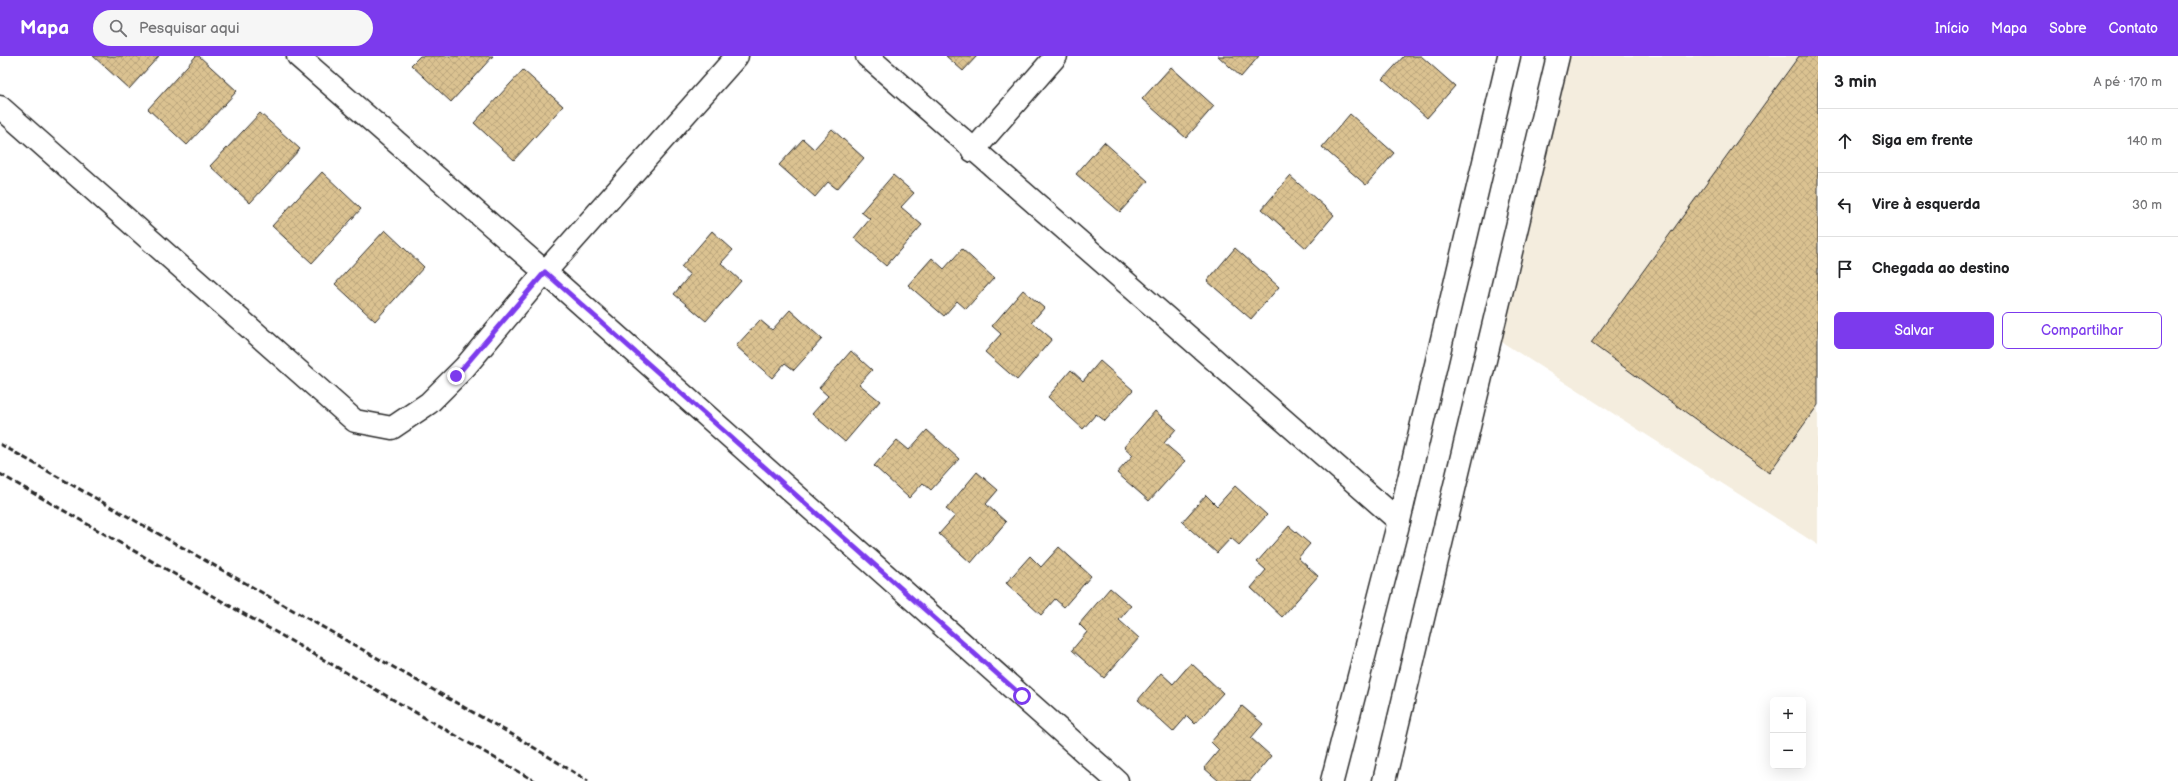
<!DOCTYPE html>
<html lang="pt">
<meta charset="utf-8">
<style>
body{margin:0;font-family:"Balsamiq Sans",sans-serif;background:#f6f6f6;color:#202124}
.controls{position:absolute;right:12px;bottom:12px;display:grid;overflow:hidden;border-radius:6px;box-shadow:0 4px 16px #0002}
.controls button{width:36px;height:36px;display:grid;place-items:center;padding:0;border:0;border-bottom:1px solid #e0e0e0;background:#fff;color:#202124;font:20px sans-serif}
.stop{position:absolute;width:12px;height:12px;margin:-9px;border:3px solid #7c3aed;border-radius:50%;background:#fff}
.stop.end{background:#7c3aed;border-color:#fff;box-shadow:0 1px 4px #0008}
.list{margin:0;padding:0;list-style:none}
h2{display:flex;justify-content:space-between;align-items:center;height:52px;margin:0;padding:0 16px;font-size:17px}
h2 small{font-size:13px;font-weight:400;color:#757577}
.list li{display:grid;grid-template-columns:26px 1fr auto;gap:12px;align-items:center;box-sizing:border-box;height:64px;padding:0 16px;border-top:1px solid #e0e0e0}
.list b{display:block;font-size:15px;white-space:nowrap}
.list em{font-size:13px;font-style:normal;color:#757577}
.actions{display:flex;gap:8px;padding:12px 16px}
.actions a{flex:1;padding:9px 0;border:1px solid #7c3aed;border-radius:6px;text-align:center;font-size:14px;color:#7c3aed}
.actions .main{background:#7c3aed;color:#fff}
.icon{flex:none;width:22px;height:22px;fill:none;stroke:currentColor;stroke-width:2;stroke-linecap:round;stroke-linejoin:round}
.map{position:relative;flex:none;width:1818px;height:725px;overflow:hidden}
header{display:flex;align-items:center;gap:24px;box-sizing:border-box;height:56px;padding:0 20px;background:#7c3aed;color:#fff}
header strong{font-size:19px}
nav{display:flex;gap:22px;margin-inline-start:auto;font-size:14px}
.search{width:280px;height:36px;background:#f6f6f6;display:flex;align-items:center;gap:10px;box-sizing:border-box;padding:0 14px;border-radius:22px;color:#757577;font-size:15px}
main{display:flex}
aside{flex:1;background:#fff}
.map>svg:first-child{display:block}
</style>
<header>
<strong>Mapa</strong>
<div class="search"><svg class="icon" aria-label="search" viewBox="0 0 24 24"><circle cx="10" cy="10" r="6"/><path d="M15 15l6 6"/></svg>Pesquisar aqui</div>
<nav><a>Início</a><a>Mapa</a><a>Sobre</a><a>Contato</a></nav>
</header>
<main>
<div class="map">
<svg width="1818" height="725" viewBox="0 0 1818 725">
<defs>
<pattern id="building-cross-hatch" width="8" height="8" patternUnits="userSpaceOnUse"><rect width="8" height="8" fill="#dbc291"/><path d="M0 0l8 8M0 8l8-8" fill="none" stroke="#bca77d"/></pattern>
</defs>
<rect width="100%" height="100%" fill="#fff"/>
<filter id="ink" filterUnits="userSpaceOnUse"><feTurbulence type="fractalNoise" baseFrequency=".025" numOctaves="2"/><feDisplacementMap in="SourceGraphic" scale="8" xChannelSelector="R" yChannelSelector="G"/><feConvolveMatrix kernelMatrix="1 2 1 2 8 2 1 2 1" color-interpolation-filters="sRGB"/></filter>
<g filter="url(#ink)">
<!-- built -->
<polygon fill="#f4edde" points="1558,0 1818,0 1818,489 1491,279"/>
<!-- building -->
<g fill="url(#building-cross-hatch)" stroke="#2b2b2b">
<polygon points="93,0 159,0 129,33"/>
<polygon points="196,0 199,0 237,35 187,89 148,53"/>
<polygon points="420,0 493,0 451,46 411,9"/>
<polygon points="946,0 977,0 963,15"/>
<polygon points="1218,0 1259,0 1241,21"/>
<polygon points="1404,0 1421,0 1455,30 1427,62 1383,23"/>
<polygon points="1799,0 1818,0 1818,349 1769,417 1591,287"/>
<polygon points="1171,11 1214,50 1186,82 1142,43"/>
<polygon points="523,14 563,50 514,104 474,67"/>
<polygon points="260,57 300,93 250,147 210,110"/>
<polygon points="1350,58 1394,97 1366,129 1322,91"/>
<polygon points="832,73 864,102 837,133 828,126 815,141 779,109 803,83 814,93"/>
<polygon points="1104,86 1148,125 1120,156 1076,118"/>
<polygon points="322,116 361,153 312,207 272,170"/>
<polygon points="893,119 914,137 901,151 922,169 886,210 854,182 870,163 861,156"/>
<polygon points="1290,120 1334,159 1306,192 1262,153"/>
<polygon points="385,174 424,211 375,265 335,228"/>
<polygon points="712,175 733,194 721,207 741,225 706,265 674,238 690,219 681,211"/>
<polygon points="1235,192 1279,231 1251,263 1207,225"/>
<polygon points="962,193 994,222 966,253 957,245 944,260 908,229 932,202 944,213"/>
<polygon points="1023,234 1044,252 1032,266 1052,283 1017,324 985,296 1001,278 992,270"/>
<polygon points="790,254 822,283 794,314 785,307 772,322 736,290 760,264 772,274"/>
<polygon points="851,295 872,314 859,328 880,345 845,386 812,358 828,340 819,332"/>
<polygon points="1100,305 1133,334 1105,365 1096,358 1083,373 1048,341 1071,314 1083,325"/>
<polygon points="1155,355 1176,373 1164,387 1185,405 1149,445 1117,417 1133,399 1124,391"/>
<polygon points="927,374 959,403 931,434 923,427 909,442 874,410 897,384 909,394"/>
<polygon points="977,416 998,434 986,448 1006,466 971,507 939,478 955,460 946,453"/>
<polygon points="1235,430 1267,459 1239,489 1231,482 1217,497 1182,466 1206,439 1217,450"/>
<polygon points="1289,470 1310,488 1298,502 1318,520 1282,561 1251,532 1266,514 1257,506"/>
<polygon points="1059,491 1091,520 1064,551 1055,543 1041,559 1006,527 1030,500 1041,511"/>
<polygon points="1110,532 1131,550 1119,564 1139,582 1104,622 1072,594 1087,576 1079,568"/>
<polygon points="1191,607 1223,637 1195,668 1187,660 1173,676 1138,644 1161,617 1173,628"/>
<polygon points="1242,650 1263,668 1251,682 1271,700 1250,725 1219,725 1204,712 1219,694 1211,686"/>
</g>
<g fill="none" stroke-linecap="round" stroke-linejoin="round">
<!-- street casing -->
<g stroke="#2b2b2b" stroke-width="25">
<g id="street">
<polyline points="298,0 545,216 1117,725"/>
<polyline points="867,0 1399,465"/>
<polyline points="0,51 355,365 392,372 429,347 465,311 545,216 737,0"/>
<polyline points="973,95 1056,0"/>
<polyline points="1332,725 1399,465 1509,0"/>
<polyline points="1384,725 1558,0"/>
</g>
</g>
<!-- street -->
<use href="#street" stroke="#fff" stroke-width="22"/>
<!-- rail -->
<g stroke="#2b2b2b" stroke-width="3" stroke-dasharray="6 3" stroke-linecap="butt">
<polyline points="0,388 520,683 588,725"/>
<polyline points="0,418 535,725"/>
</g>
</g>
</g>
<g fill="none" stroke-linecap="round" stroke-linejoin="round" filter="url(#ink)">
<!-- route -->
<polyline stroke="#7c3aed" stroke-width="5" points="456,320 545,216 1022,640"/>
</g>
</svg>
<div class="controls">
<button>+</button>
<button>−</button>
</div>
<div class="stop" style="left:1022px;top:640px"></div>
<div class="stop end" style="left:456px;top:320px"></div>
</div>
<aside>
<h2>3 min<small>A pé · 170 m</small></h2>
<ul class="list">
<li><svg class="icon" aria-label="ahead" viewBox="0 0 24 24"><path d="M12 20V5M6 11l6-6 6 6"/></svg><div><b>Siga em frente</b></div><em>140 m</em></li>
<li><svg class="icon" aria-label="left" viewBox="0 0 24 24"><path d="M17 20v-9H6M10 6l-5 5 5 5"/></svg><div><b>Vire à esquerda</b></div><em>30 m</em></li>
<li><svg class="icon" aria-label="arrive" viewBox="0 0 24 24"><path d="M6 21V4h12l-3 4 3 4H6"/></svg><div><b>Chegada ao destino</b></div></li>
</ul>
<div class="actions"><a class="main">Salvar</a><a>Compartilhar</a></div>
</aside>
</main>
